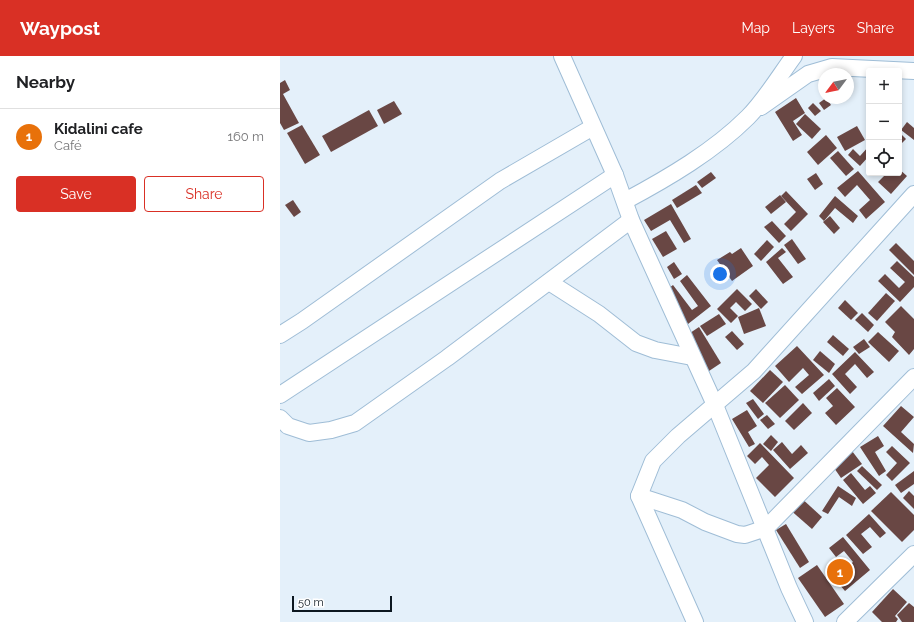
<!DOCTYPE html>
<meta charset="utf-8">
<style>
body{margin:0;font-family:Raleway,sans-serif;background:#f6f6f6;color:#202124}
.controls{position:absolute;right:12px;top:12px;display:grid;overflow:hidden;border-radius:4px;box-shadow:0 2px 6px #0003}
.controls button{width:36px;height:36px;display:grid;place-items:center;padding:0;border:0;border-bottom:1px solid #e0e0e0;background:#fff;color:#202124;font:20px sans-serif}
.compass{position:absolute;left:538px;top:12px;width:36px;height:36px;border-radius:50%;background:#fff;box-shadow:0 2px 6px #0003;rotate:238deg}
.scale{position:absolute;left:12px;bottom:10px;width:100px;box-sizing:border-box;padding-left:4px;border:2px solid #0c1720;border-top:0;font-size:11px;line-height:14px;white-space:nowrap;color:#0c1720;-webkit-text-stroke:3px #fff;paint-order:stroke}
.you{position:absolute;left:440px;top:218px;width:14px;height:14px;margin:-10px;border:3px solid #fff;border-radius:50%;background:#1a73e8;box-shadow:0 0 0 6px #1a73e833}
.badge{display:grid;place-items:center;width:26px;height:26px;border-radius:50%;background:#d93025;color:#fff;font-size:13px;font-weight:700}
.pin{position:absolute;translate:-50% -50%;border:2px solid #fff;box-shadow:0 1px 4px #0006}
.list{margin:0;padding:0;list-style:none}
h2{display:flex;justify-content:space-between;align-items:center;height:52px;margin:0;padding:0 16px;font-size:17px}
h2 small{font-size:13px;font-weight:400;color:#757577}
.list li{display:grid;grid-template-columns:26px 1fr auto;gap:12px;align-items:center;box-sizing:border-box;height:56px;padding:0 16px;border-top:1px solid #e0e0e0}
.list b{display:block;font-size:15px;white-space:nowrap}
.list p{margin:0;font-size:13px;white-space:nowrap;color:#757577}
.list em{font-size:13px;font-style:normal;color:#757577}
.actions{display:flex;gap:8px;padding:12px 16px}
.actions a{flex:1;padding:9px 0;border:1px solid #d93025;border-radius:4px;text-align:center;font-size:14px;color:#d93025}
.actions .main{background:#d93025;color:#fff}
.icon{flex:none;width:22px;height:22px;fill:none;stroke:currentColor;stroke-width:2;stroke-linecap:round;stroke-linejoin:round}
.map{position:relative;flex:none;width:634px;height:566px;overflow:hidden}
header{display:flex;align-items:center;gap:24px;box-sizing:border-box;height:56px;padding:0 20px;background:#d93025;color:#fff}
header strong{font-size:19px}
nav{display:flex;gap:22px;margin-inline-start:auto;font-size:14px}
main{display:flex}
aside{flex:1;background:#fff}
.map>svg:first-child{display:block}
</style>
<header>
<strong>Waypost</strong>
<nav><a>Map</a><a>Layers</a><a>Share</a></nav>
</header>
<main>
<aside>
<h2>Nearby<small></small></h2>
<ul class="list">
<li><span class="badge" style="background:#e8710a">1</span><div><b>Kidalini cafe</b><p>Café</p></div><em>160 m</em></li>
</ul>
<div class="actions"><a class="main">Save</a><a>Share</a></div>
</aside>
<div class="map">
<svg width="634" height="566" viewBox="0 0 634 566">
<rect width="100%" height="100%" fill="#e4f0fa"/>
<!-- building -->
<g fill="#694744">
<polygon points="5,24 10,34 3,38 19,67 4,74 0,67 0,27"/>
<polygon points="516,42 525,57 513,65 522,79 513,85 495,56"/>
<polygon points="546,42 551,49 544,54 539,47"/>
<polygon points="114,45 122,58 104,68 97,54"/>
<polygon points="533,47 541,55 535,60 528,52"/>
<polygon points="89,54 98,70 51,96 42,80"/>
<polygon points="525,58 541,73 532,83 516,68"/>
<polygon points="627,66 634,72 634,84 621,74"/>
<polygon points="22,69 40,99 25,108 7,77"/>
<polygon points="577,70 585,84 565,95 557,81"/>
<polygon points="619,76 626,83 619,90"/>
<polygon points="546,79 557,92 538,109 527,96"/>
<polygon points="589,90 589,100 580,110 568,99 573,93 580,100"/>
<polygon points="558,95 574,113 566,120 550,102"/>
<polygon points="619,113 627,120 611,138 598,126 607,117 619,117"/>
<polygon points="578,115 605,146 586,163 579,154 590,144 577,129 565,141 557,132"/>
<polygon points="431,116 436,122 422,132 417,126"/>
<polygon points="536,117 543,128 535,134 527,123"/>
<polygon points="416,129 422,137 397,152 392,144"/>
<polygon points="506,135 528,158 511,175 504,168 516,156 501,140"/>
<polygon points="500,139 506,146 491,158 485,151"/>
<polygon points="555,140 578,160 573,167 555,152 544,165 539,160"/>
<polygon points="13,144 21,156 14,161 5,149"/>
<polygon points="391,148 411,183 404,187 390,164 371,175 364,164"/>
<polygon points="550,160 560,172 554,178 543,166"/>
<polygon points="492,165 506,180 499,187 484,171"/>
<polygon points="386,175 397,193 383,201 372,183"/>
<polygon points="512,183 526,203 518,208 504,189"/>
<polygon points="487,184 494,191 481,205 474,198"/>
<polygon points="616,187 634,205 634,219 609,194"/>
<polygon points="461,192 473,210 452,225 437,204 450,196 452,198"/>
<polygon points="502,192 506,196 498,202 513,221 503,228 486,206"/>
<polygon points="617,205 634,221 634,231 620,246 598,225 605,218 619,232 625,226 610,212"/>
<polygon points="394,206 402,218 394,223 387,211"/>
<polygon points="407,219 431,250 408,268 384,236 393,229 412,254 418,250 400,225"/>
<polygon points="457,233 472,248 465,255 456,246 450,252 458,260 451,267 437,253"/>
<polygon points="476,233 488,246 481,253 469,240"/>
<polygon points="606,237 615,245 597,265 588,257"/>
<polygon points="565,244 578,257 571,264 558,252"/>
<polygon points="621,250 634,263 634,293 629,299 612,281 615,276 605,266"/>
<polygon points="479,252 486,270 464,278 458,261"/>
<polygon points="582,257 594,269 588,276 575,264"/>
<polygon points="439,258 446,268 427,280 420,270"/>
<polygon points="419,271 441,307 429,315 407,279"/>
<polygon points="452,275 464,288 457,294 445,281"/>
<polygon points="598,276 619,295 609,306 588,286"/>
<polygon points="553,279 569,293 563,300 547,286"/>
<polygon points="584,283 590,291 579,298 573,291"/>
<polygon points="517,290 544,319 522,338 515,331 529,319 523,312 509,326 495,310"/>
<polygon points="540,295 555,308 549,317 533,304"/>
<polygon points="575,296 594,316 587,322 575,308 565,318 577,331 570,338 552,318"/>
<polygon points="490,314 503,326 483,347 470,335"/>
<polygon points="549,323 555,330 539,345 533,337"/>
<polygon points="505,329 519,344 500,362 485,347"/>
<polygon points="557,332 575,351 556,369 545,357 553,350 546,342"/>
<polygon points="473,343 484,358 478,363 466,347"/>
<polygon points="523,347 532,357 514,374 505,365"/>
<polygon points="621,350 634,361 621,376 634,388 633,397 603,370"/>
<polygon points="467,354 477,370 468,376 475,388 469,391 452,363"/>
<polygon points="487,359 495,368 488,373 480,364"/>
<polygon points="491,379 498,386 491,395 483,388"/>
<polygon points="598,380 604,390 595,396 606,415 599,420 580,391"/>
<polygon points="502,386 512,398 521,389 528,397 510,413 493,394"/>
<polygon points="480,387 514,422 495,441 476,422 489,409 482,401 475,408 467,400"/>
<polygon points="612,390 630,407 612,425 606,419 617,407 606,396"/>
<polygon points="572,395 582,408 561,422 552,409"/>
<polygon points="582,410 602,429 597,434 577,415"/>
<polygon points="634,415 634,428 621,437 615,429"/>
<polygon points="571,417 585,434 590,430 596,437 583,448 563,424"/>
<polygon points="558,430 576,442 572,450 559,441 548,458 542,455"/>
<polygon points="629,435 634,440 634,453 623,442"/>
<polygon points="611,436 634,459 634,474 622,486 591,455"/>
<polygon points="519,440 542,461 532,473 508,452"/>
<polygon points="589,458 606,477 600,482 590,471 581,478 592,491 583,498 566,479"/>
<polygon points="506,468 529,506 520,512 496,474"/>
<polygon points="563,481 590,514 565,535 554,522 573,506 564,495 556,501 549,492"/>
<polygon points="537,509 564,548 545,561 518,522"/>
<polygon points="613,533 627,546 615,560 618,563 616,566 602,566 592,556"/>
<polygon points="629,547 634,551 634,566 622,566 617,559"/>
</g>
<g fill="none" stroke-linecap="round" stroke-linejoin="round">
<!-- minor casing -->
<g stroke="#9fbdd6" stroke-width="18">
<g id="minor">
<polyline points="282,0 335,119 351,164 435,349 509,532 525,566"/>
<polyline points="481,51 528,18 552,11 634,15"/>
<path d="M345,145C388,122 434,95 468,61C485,44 500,19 514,0"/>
<polyline points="269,226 319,258 356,287 375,294 412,301"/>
<polyline points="0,279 22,265 220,125 313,71"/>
<polyline points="0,339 335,119"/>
<polyline points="0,362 8,370 29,377 51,374 75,367 167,302 351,164"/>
<polyline points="359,440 402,454 425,466 457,478 465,479 486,472 634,321"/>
<polyline points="415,566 359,440 373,405 398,380 474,315 634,138"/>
<polyline points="565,566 634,498"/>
</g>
</g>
<!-- minor -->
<use href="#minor" stroke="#fff" stroke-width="16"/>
</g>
</svg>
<div class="controls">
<button>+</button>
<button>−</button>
<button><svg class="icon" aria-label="locate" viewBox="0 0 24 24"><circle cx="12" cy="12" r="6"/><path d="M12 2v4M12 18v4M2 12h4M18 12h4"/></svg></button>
</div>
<svg class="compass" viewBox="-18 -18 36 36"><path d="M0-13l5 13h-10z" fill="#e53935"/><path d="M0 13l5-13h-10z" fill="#757577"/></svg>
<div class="scale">50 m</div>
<div class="you"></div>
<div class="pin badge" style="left:560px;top:516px;background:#e8710a">1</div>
</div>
</main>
